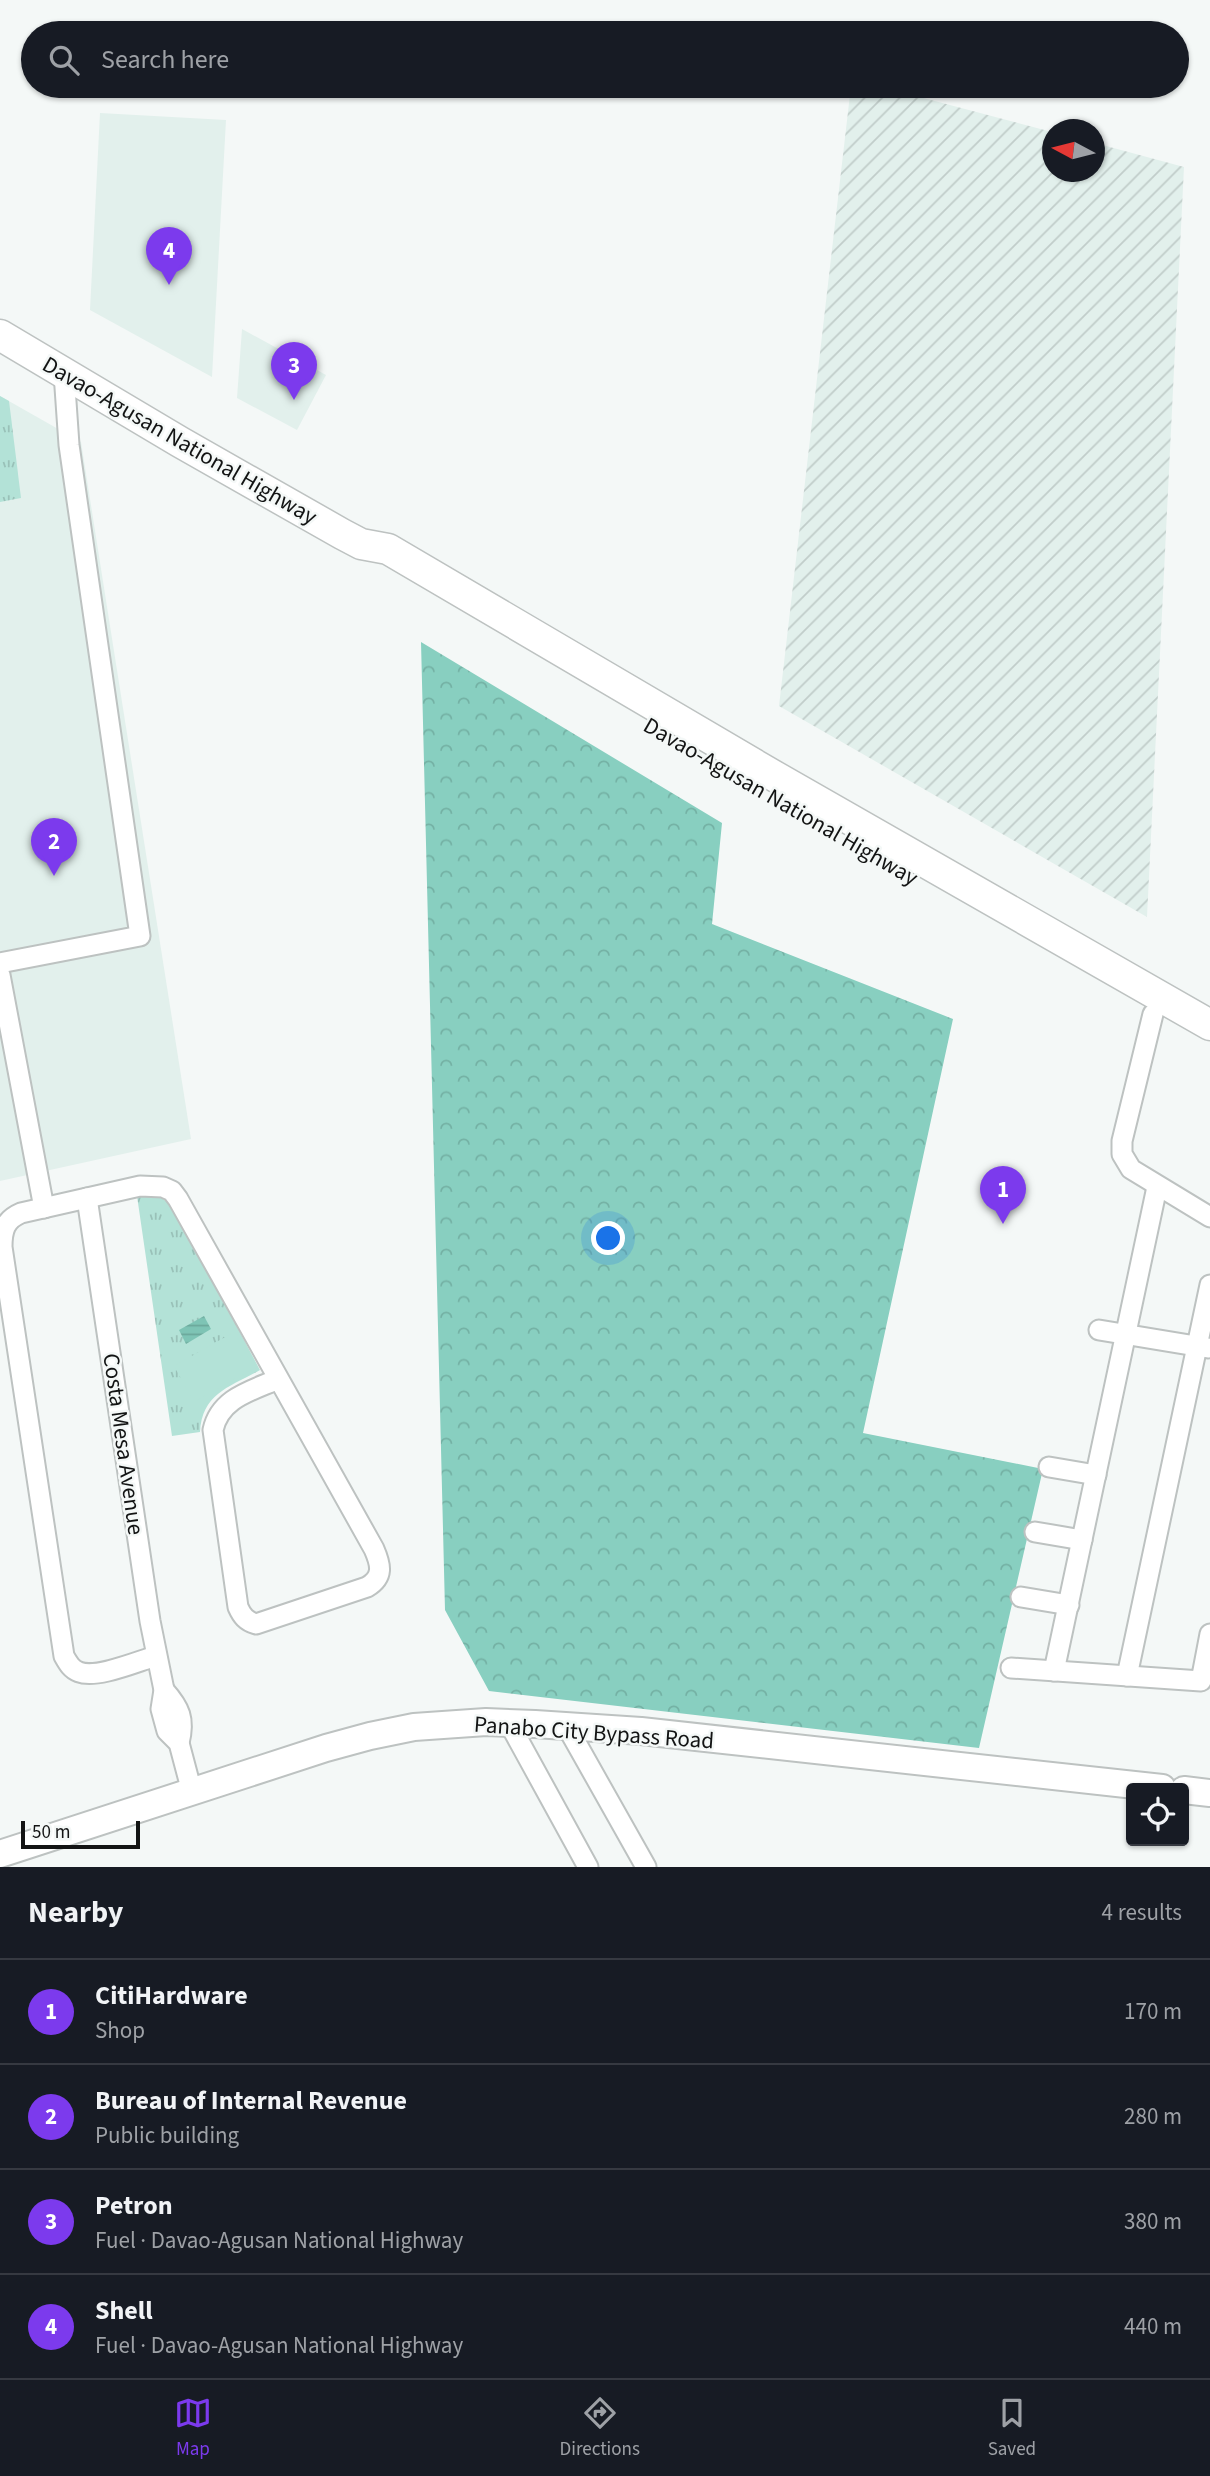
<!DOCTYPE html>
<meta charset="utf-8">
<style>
body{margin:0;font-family:"Source Sans 3",sans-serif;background:#242831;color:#f1f3f6}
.controls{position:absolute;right:21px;bottom:21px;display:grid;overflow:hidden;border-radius:7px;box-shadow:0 2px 5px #0004}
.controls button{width:63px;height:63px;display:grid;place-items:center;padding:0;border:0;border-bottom:2px solid #363941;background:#171b24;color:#f1f3f6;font:35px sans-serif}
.compass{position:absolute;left:1042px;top:119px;width:63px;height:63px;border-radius:50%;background:#171b24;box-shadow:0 2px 5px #0004;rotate:277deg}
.scale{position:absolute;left:21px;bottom:18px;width:119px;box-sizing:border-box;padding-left:7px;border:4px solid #131414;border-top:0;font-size:19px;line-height:24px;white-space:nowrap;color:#131414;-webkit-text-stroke:5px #f4f8f7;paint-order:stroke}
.you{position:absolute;left:609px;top:1239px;width:24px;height:24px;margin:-18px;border:5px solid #fff;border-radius:50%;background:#1a73e8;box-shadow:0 0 0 10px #1a73e833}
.badge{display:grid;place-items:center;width:46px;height:46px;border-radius:50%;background:#7c3aed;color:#fff;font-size:23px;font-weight:700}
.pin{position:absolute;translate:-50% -58px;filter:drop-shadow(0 2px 4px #0008)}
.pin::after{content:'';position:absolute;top:37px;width:24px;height:21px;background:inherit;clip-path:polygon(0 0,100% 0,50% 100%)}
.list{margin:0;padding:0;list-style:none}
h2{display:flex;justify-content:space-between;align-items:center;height:91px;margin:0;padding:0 28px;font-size:30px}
h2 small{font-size:23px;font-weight:400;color:#9ea1a6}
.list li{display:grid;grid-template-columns:46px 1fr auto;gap:21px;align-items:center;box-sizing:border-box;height:105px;padding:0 28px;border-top:2px solid #363941}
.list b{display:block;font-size:26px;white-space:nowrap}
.list p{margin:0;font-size:23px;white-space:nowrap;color:#9ea1a6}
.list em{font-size:23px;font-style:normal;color:#9ea1a6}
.icon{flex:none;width:38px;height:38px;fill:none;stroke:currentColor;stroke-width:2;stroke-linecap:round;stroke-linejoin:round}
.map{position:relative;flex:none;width:1210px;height:1867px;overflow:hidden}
.search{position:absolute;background:#171b24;box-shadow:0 2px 5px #0004;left:21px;right:21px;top:21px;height:77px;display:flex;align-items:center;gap:18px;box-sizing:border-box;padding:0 24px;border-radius:38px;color:#9ea1a6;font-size:26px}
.sheet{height:511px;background:#171b24}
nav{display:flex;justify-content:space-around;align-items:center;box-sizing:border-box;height:98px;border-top:2px solid #363941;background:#171b24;font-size:19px;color:#9ea1a6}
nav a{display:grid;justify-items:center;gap:4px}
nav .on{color:#7c3aed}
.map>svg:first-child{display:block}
</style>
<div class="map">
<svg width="1210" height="1867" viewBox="0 0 1210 1867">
<defs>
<pattern id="industrial-furrows" width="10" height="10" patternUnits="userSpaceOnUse" patternTransform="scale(1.75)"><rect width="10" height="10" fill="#e2f0ec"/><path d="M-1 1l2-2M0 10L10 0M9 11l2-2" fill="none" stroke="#c1cdca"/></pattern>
<pattern id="forest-crowns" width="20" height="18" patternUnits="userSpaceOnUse" patternTransform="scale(1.75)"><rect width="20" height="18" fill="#88cfc0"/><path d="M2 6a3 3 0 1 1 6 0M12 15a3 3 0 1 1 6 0" fill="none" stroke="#74b1a4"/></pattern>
<pattern id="park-tufts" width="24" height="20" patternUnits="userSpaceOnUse" patternTransform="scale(1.75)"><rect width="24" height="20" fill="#b3e2d7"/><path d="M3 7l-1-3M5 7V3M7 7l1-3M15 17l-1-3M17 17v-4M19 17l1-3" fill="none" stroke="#99c1b8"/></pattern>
<pattern id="water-rules" width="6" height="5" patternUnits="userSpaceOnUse" patternTransform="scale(1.75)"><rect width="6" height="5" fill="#7ec4b5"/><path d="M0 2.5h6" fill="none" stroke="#6ca89b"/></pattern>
</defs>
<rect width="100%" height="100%" fill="#f4f8f7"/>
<!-- built -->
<g fill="#e2f0ec">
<polygon points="100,113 226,120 212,377 90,310"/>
<polygon points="242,329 326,375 297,430 237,398"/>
<polygon points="0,396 81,442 191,1139 0,1181"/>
</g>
<!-- industrial -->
<polygon fill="url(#industrial-furrows)" points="851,86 878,86 1052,132 1052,172 1094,172 1095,143 1184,167 1147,917 779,706"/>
<!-- forest -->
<polygon fill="url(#forest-crowns)" points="421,642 722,823 712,924 953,1019 863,1433 1043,1469 979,1748 489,1691 445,1610"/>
<!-- park -->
<g fill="url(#park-tufts)">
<polygon points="0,396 9,401 21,498 0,502"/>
<path d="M156,1194L173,1206L260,1370C230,1387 202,1393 200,1432L172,1436L137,1196Z"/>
</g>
<!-- pitch -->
<polygon fill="#b3e2d7" points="234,1332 254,1368 194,1402 174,1366"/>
<!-- water -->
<polygon fill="url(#water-rules)" points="204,1316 211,1329 186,1344 179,1330"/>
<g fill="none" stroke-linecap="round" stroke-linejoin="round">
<!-- minor casing -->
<g stroke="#bdc2c1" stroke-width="23">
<g id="minor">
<polyline points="0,963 140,936 69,445 64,373"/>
<polyline points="0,975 44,1208"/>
<polyline points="1153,1014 1122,1141 1122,1154 1131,1169 1210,1217"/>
<polyline points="87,1198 150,1621 164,1690 161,1709 167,1731 179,1743 192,1792"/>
<polyline points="1099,1330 1208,1348"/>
<polyline points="1049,1467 1096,1475"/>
<polyline points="1035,1532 1082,1540"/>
<polyline points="1021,1597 1069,1605"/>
<path d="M156,1656C138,1661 97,1679 79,1672C71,1669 68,1663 64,1656L2,1247C2,1230 5,1220 21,1213L140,1186L163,1187L172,1191L178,1199L374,1549C381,1565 384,1577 367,1587L256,1624C246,1621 242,1616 238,1607L213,1430C220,1398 251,1391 278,1379"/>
<polyline points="1011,1668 1201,1681 1210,1634"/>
<polyline points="1054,1671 1157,1187"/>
<polyline points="1127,1676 1210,1285"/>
<path d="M164,1690C180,1708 185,1719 179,1743"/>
<polyline points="509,1723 588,1867"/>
<polyline points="566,1725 646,1867"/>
</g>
</g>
<!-- major casing -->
<g stroke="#bdc2c1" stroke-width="30">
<g id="major">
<polyline points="1184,1790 1210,1793"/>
<polyline points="0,1854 326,1748 370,1736 414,1727 486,1722 535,1724 641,1731 1162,1788"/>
</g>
</g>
<!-- highway casing -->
<g stroke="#bdc2c1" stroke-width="33">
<polyline id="highway" points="0,335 180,442 342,534 361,544 388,549 776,777 1210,1025"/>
</g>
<!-- minor -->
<use href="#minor" stroke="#fff" stroke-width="19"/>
<!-- major -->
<use href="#major" stroke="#fff" stroke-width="26"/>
<!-- highway -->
<use href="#highway" stroke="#fff" stroke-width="30"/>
</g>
<g text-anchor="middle" stroke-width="5" stroke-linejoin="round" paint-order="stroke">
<!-- street labels -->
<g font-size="23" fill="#131414" stroke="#f4f8f7">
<text transform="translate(180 440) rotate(30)" y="8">Davao-Agusan National Highway</text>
<text transform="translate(781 801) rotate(30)" y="8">Davao-Agusan National Highway</text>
<text transform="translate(124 1444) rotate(82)" y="8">Costa Mesa Avenue</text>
<text transform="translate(594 1732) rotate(4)" y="8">Panabo City Bypass Road</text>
</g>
</g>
</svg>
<div class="controls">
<button><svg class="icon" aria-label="locate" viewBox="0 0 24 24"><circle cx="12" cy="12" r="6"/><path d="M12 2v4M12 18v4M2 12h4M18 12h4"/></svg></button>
</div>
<svg class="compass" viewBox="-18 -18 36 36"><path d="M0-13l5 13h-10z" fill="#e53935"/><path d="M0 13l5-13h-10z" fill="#9ea1a6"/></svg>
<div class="scale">50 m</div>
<div class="you"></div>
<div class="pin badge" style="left:1003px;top:1224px">1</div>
<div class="pin badge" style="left:54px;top:876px">2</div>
<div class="pin badge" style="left:294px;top:400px">3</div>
<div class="pin badge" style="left:169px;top:285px">4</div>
<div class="search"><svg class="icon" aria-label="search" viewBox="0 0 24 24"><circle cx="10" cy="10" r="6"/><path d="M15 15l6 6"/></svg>Search here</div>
</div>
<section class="sheet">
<h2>Nearby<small>4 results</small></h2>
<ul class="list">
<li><span class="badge">1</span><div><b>CitiHardware</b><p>Shop</p></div><em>170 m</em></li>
<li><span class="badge">2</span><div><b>Bureau of Internal Revenue</b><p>Public building</p></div><em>280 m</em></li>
<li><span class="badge">3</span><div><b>Petron</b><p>Fuel · Davao-Agusan National Highway</p></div><em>380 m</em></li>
<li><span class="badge">4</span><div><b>Shell</b><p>Fuel · Davao-Agusan National Highway</p></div><em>440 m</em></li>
</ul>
</section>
<nav>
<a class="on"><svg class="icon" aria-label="map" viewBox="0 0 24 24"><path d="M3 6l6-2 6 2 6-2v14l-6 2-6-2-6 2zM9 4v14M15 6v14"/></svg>Map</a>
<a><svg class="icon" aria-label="directions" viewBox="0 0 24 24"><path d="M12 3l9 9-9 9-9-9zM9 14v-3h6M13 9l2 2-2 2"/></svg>Directions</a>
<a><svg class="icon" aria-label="saved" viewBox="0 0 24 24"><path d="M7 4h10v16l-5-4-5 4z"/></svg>Saved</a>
</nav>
